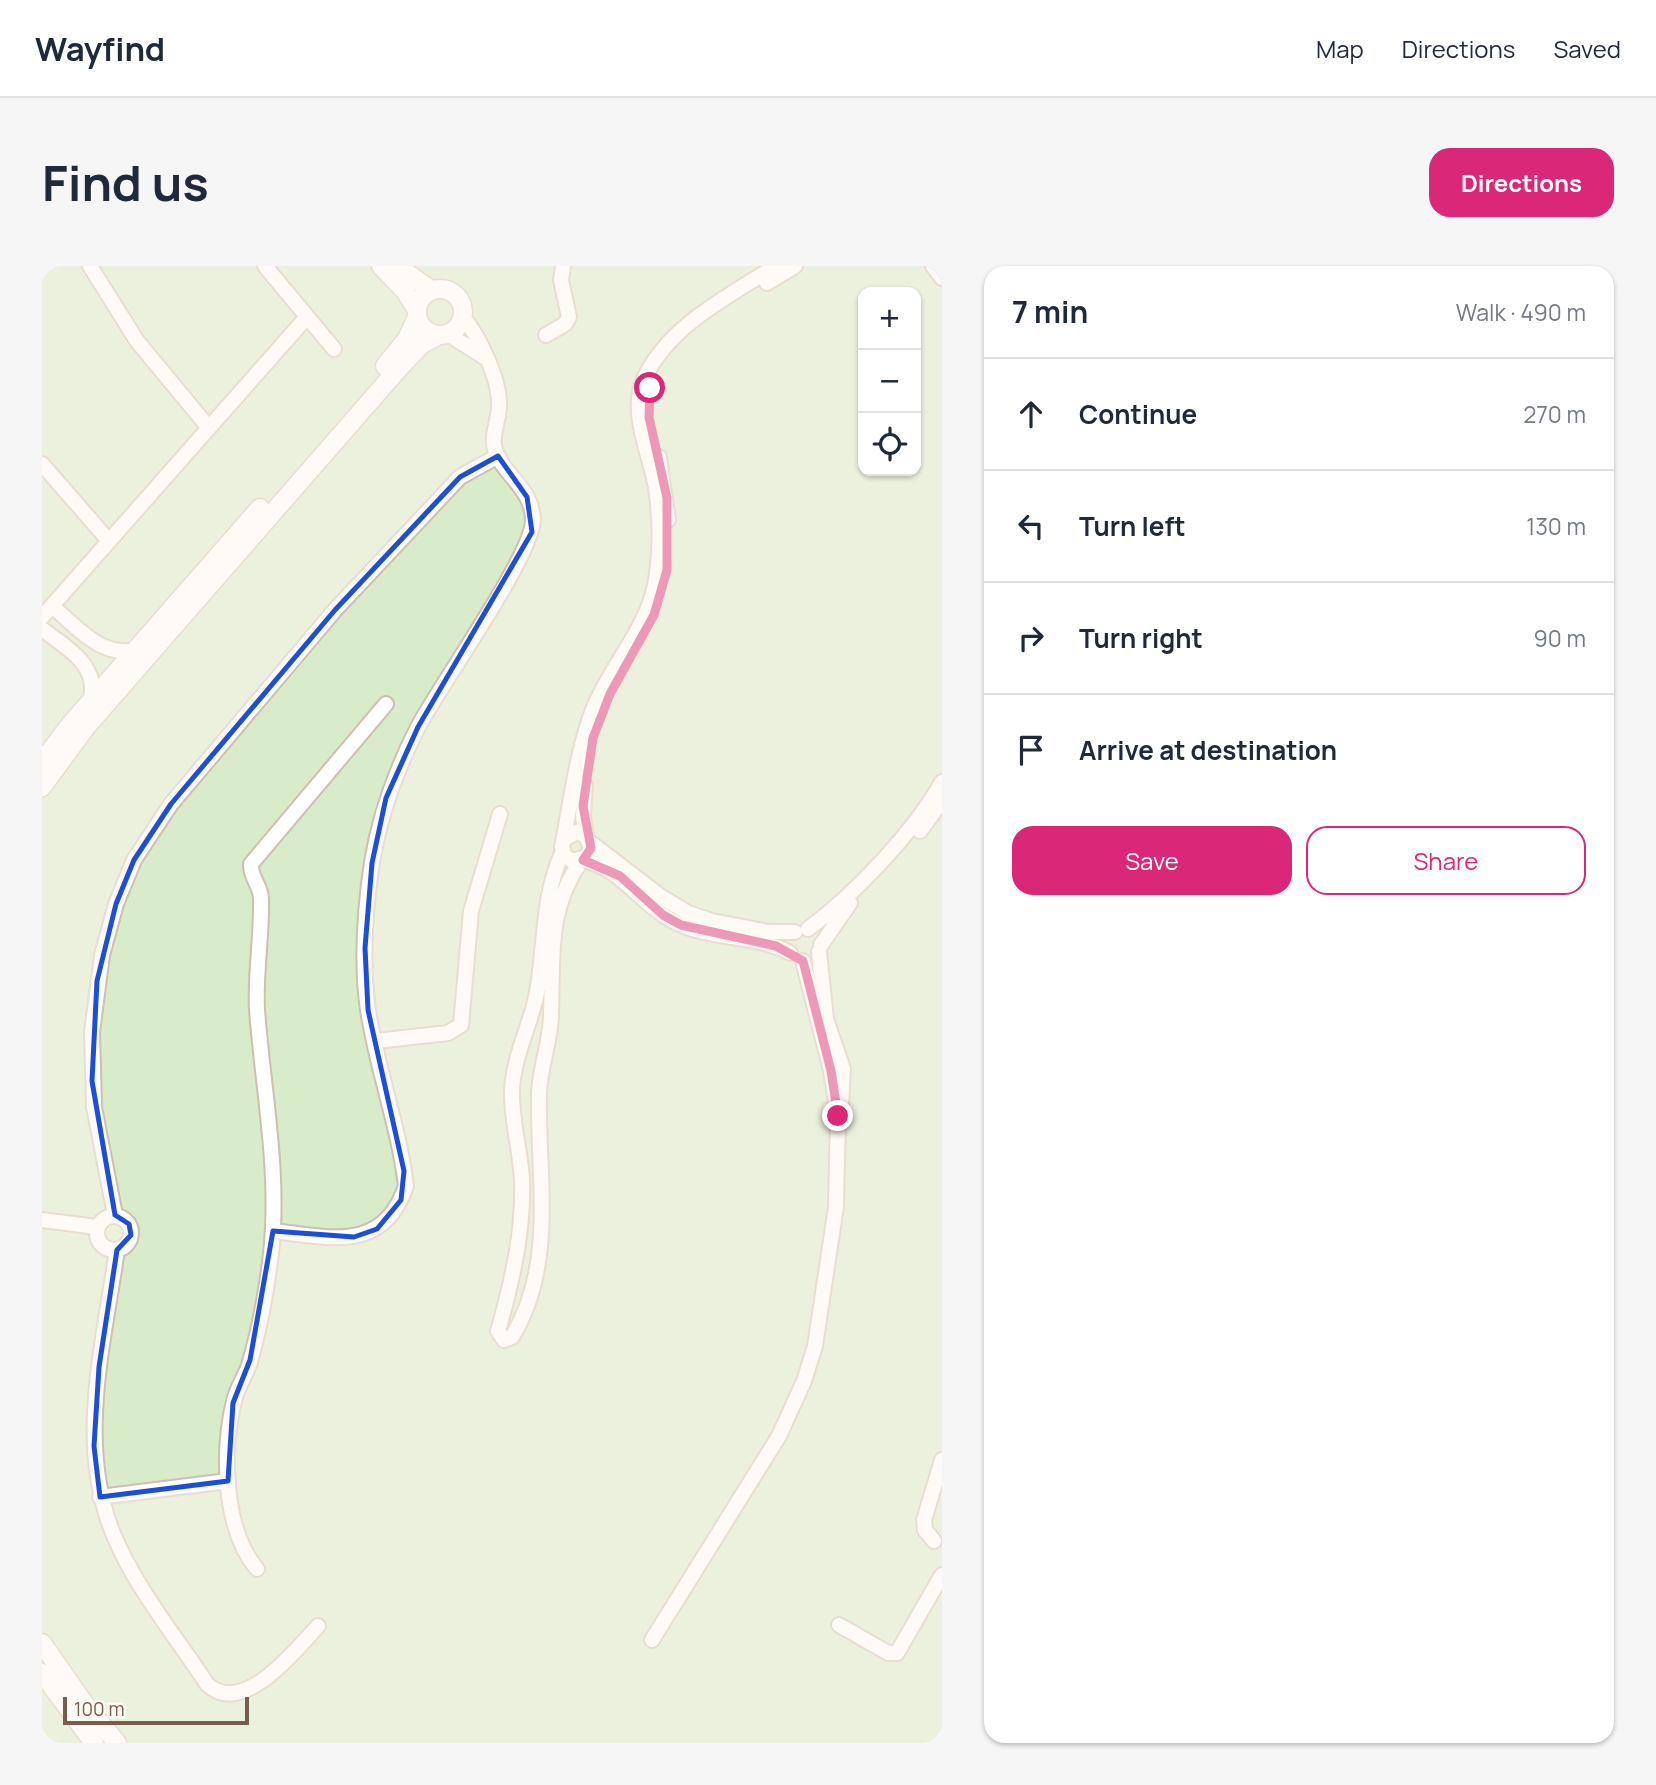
<!DOCTYPE html>
<meta charset="utf-8">
<style>
body{margin:0;font-family:Manrope,sans-serif;background:#f6f6f7;color:#1f2937}
.controls{position:absolute;right:21px;top:21px;display:grid;overflow:hidden;border-radius:14px;box-shadow:0 2px 5px #0004}
.controls button{width:63px;height:63px;display:grid;place-items:center;padding:0;border:0;border-bottom:2px solid #e0e1e3;background:#fff;color:#1f2937;font:35px sans-serif}
.scale{position:absolute;left:21px;bottom:18px;width:186px;box-sizing:border-box;padding-left:7px;border:4px solid #7a5c4d;border-top:0;font-size:19px;line-height:24px;white-space:nowrap;color:#7a5c4d;-webkit-text-stroke:5px #fffaf3;paint-order:stroke}
.stop{position:absolute;width:21px;height:21px;margin:-16px;border:5px solid #db2777;border-radius:50%;background:#fff}
.stop.end{background:#db2777;border-color:#fff;box-shadow:0 2px 7px #0008}
.list{margin:0;padding:0;list-style:none}
h2{display:flex;justify-content:space-between;align-items:center;height:91px;margin:0;padding:0 28px;font-size:30px}
h2 small{font-size:23px;font-weight:400;color:#747a83}
.list li{display:grid;grid-template-columns:46px 1fr auto;gap:21px;align-items:center;box-sizing:border-box;height:112px;padding:0 28px;border-top:2px solid #e0e1e3}
.list b{display:block;font-size:26px;white-space:nowrap}
.list em{font-size:23px;font-style:normal;color:#747a83}
.actions{display:flex;gap:14px;padding:21px 28px}
.actions a{flex:1;padding:16px 0;border:2px solid #db2777;border-radius:21px;text-align:center;font-size:24px;color:#db2777}
.actions .main{background:#db2777;color:#fff}
.icon{flex:none;width:38px;height:38px;fill:none;stroke:currentColor;stroke-width:2;stroke-linecap:round;stroke-linejoin:round}
.map{position:relative;flex:none;width:900px;height:1477px;overflow:hidden;border-radius:21px}
header{display:flex;align-items:center;gap:42px;box-sizing:border-box;height:98px;padding:0 35px;background:#fff;border-bottom:2px solid #e0e1e3}
header strong{font-size:33px}
nav{display:flex;gap:38px;margin-inline-start:auto;font-size:24px}
.intro{display:flex;align-items:center;justify-content:space-between;box-sizing:border-box;height:168px;padding:0 42px}
h1{margin:0;font-size:49px}
.button{padding:18px 32px;border-radius:21px;background:#db2777;color:#fff;font-size:24px;font-weight:700}
main{display:flex;gap:42px;padding:0 42px}
aside{flex:1;background:#fff;border-radius:21px;box-shadow:0 2px 5px #0004}
.map>svg:first-child{display:block}
</style>
<header>
<strong>Wayfind</strong>
<nav><a>Map</a><a>Directions</a><a>Saved</a></nav>
</header>
<div class="intro"><h1>Find us</h1><a class="button">Directions</a></div>
<main>
<div class="map">
<svg width="900" height="1477" viewBox="0 0 900 1477">
<rect width="100%" height="100%" fill="#fdf6ec"/>
<!-- green -->
<path fill="#d8ecc9" fill-rule="evenodd" d="M0,0H900V1477H0ZM821,26H874V205H821Z"/>
<g fill="none" stroke-linecap="round" stroke-linejoin="round">
<!-- minor casing -->
<g stroke="#d1beb0" stroke-width="18">
<g id="minor">
<polyline points="48,0 95,75 167,162"/>
<polyline points="223,0 292,83"/>
<polyline points="891,0 900,12"/>
<polyline points="725,17 753,0"/>
<polyline points="406,68 442,91"/>
<polyline points="504,69 523,58 527,51 519,14 521,0"/>
<polyline points="617,191 626,254"/>
<polyline points="0,198 67,275"/>
<path d="M10,340C35,361 59,392 94,384"/>
<polyline points="0,351 264,52"/>
<path d="M0,363C25,382 59,400 48,436"/>
<polyline points="543,519 541,550 544,570"/>
<polyline points="878,565 900,535"/>
<path d="M522,573L535,566L544,570L549,582L545,591L530,595L522,589L520,581C529,536 535,484 552,441C572,394 609,359 615,307C619,279 618,250 614,222C608,188 587,146 602,113C626,60 688,29 734,0"/>
<polyline points="549,577 618,630 646,647 670,655 727,666 753,666"/>
<path d="M521,585C499,632 504,681 494,731C487,762 472,790 470,823C469,853 478,883 480,913C482,964 470,1016 456,1065L462,1074L470,1071C515,997 495,908 497,827C498,800 509,775 509,748C511,691 505,643 539,595"/>
<path d="M541,594C580,603 596,635 629,654C666,675 712,667 748,687"/>
<path d="M766,663C812,629 872,566 900,516"/>
<polyline points="779,679 808,637"/>
<polyline points="777,686 784,753 801,803 799,838"/>
<polyline points="334,775 406,767 419,759 429,645 458,548"/>
<polyline points="73,949 52,841 50,766 60,689 74,638 92,594 129,538 293,344 418,211 456,190"/>
<circle cx="72" cy="967" r="17"/>
<polyline points="0,954 55,961"/>
<path d="M231,965C287,971 341,988 364,920C357,861 335,803 326,744C319,696 323,643 330,596C338,548 354,504 376,461C398,419 492,288 491,253C490,220 456,206 452,179C450,165 458,152 457,137C457,112 437,70 421,51"/>
<path d="M75,984C61,1083 31,1189 78,1283C101,1331 136,1374 165,1418C200,1452 253,1385 276,1360"/>
<polyline points="58,1231 186,1215"/>
<polyline points="892,1275 883,1264 882,1254 900,1194"/>
<path d="M215,1303C181,1263 180,1185 192,1135C195,1121 204,1110 208,1096C218,1061 225,1023 229,987C238,906 221,824 215,744C213,707 220,670 219,633C219,619 208,612 209,598L344,438"/>
<polyline points="797,1359 846,1387 855,1387 900,1309"/>
<polyline points="610,1374 737,1170 762,1115 773,1080 794,941 796,850 789,805 761,695"/>
</g>
</g>
<!-- tertiary casing -->
<g stroke="#d1beb0" stroke-width="21">
<g id="tertiary">
<polyline points="339,0 363,25 375,44"/>
<polyline points="355,0 389,24"/>
<circle cx="398" cy="46" r="23"/>
<polyline points="343,100 365,73 375,51"/>
<polyline points="0,496 28,459 218,242"/>
<polyline points="0,521 44,461 357,102 380,78 397,69"/>
<polyline points="0,1377 41,1436 75,1477"/>
<polyline points="0,1407 52,1477"/>
</g>
</g>
<!-- minor -->
<use href="#minor" stroke="#fff" stroke-width="14"/>
<!-- tertiary -->
<use href="#tertiary" stroke="#fff" stroke-width="18"/>
</g>
<g fill="none" stroke-linecap="round" stroke-linejoin="round">
<!-- route -->
<polyline stroke="#db2777" stroke-width="9" points="608,122 607,151 625,232 625,304 612,349 568,428 551,472 541,540 549,582 541,594 578,610 621,649 639,659 734,680 761,695 789,805 796,850"/>
</g>
<!-- marked area -->
<path d="M0 0H900V1477H0ZM456,190L485,231L490,266L376,461L344,532L330,597L323,682L326,744L362,905L359,934L335,963L312,971L231,965L208,1094L191,1137L186,1215L58,1231L52,1180L57,1101L75,984L89,969L87,958L73,949L50,815L55,715L74,638L92,594L129,538L293,344L418,211Z" fill="#fdf6ec" fill-opacity=".55" fill-rule="evenodd"/>
<path fill="none" stroke="#1d4ed8" stroke-width="5" stroke-linejoin="round" d="M456,190L485,231L490,266L376,461L344,532L330,597L323,682L326,744L362,905L359,934L335,963L312,971L231,965L208,1094L191,1137L186,1215L58,1231L52,1180L57,1101L75,984L89,969L87,958L73,949L50,815L55,715L74,638L92,594L129,538L293,344L418,211Z"/>
</svg>
<div class="controls">
<button>+</button>
<button>−</button>
<button><svg class="icon" aria-label="locate" viewBox="0 0 24 24"><circle cx="12" cy="12" r="6"/><path d="M12 2v4M12 18v4M2 12h4M18 12h4"/></svg></button>
</div>
<div class="scale">100 m</div>
<div class="stop" style="left:608px;top:122px"></div>
<div class="stop end" style="left:796px;top:850px"></div>
</div>
<aside>
<h2>7 min<small>Walk · 490 m</small></h2>
<ul class="list">
<li><svg class="icon" aria-label="ahead" viewBox="0 0 24 24"><path d="M12 20V5M6 11l6-6 6 6"/></svg><div><b>Continue</b></div><em>270 m</em></li>
<li><svg class="icon" aria-label="left" viewBox="0 0 24 24"><path d="M17 20v-9H6M10 6l-5 5 5 5"/></svg><div><b>Turn left</b></div><em>130 m</em></li>
<li><svg class="icon" aria-label="right" viewBox="0 0 24 24"><path d="M7 20v-9h11M14 6l5 5-5 5"/></svg><div><b>Turn right</b></div><em>90 m</em></li>
<li><svg class="icon" aria-label="arrive" viewBox="0 0 24 24"><path d="M6 21V4h12l-3 4 3 4H6"/></svg><div><b>Arrive at destination</b></div></li>
</ul>
<div class="actions"><a class="main">Save</a><a>Share</a></div>
</aside>
</main>
